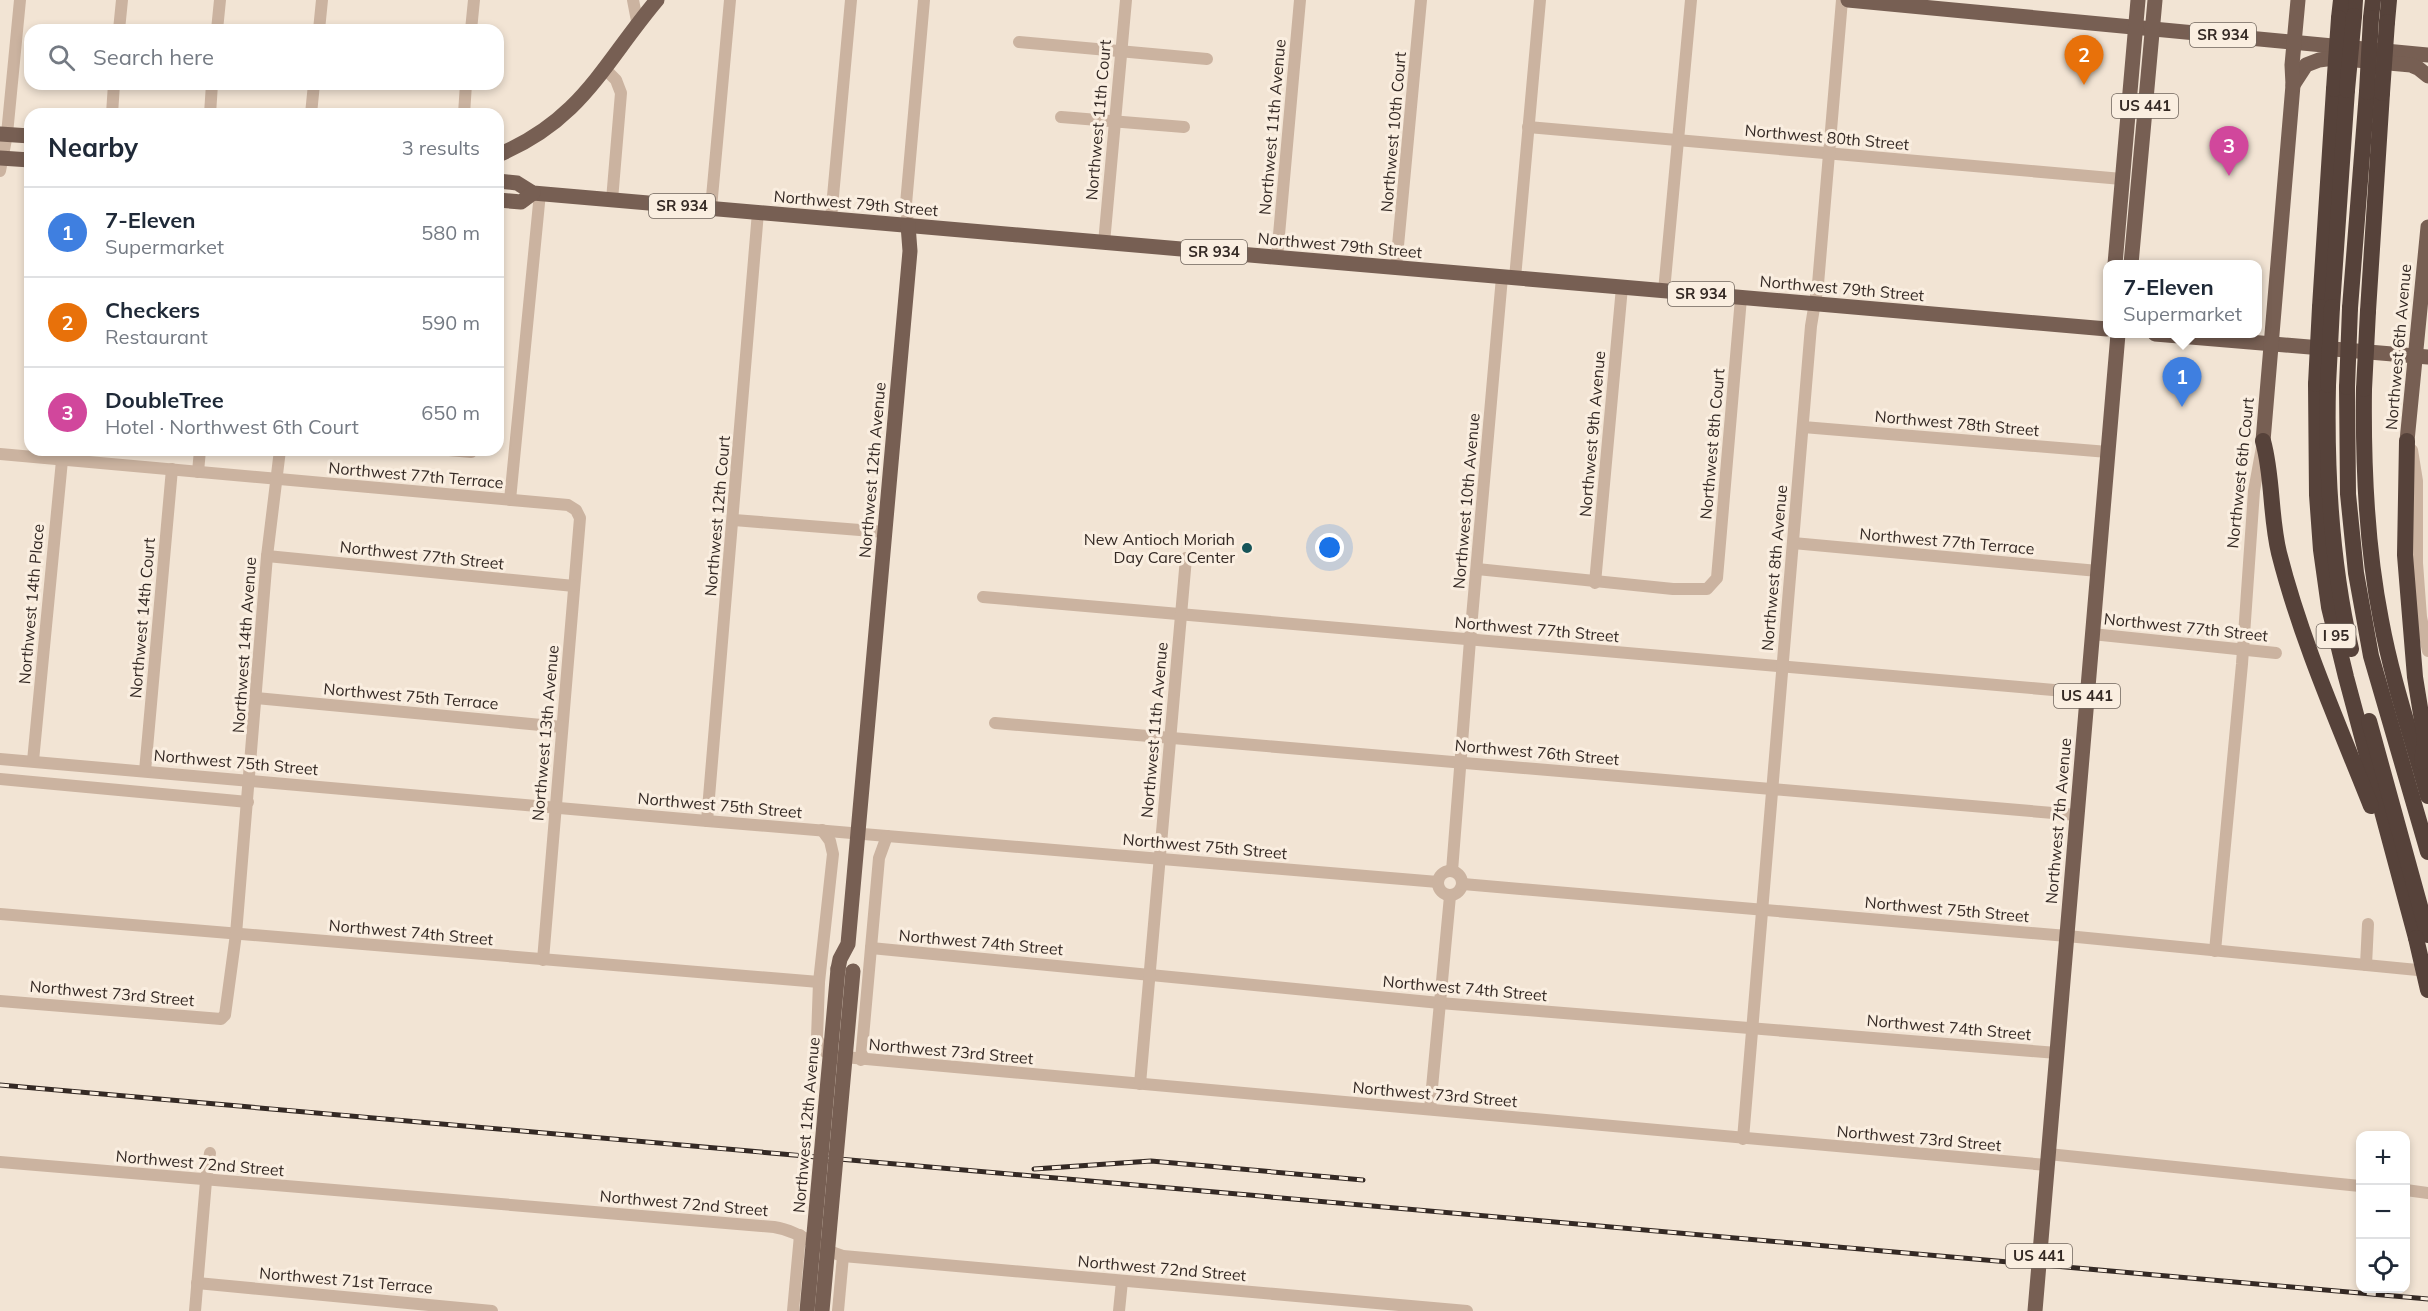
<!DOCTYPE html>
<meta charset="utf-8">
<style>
body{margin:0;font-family:Mulish,sans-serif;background:#f2f2f3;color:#1f2937}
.controls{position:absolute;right:18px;bottom:18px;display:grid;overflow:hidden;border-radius:12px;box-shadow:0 3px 9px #0003}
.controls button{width:54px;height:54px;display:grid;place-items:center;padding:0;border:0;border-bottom:2px solid #e0e1e3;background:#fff;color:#1f2937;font:30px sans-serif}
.you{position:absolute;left:1330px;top:548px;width:21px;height:21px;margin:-15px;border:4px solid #fff;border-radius:50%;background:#1a73e8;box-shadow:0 0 0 9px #1a73e833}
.badge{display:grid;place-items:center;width:39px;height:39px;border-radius:50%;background:#165458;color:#fff;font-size:20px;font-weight:700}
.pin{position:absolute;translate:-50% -50px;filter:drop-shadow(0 2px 3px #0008)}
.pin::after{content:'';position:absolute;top:32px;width:21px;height:18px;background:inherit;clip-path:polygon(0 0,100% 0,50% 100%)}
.popup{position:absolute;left:2103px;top:260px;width:159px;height:78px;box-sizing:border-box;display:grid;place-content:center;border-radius:12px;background:#fff;filter:drop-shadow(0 2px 4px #0005);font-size:20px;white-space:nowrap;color:#747a83}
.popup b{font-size:22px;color:#1f2937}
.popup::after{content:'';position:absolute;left:50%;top:100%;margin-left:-12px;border:12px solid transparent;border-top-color:#fff}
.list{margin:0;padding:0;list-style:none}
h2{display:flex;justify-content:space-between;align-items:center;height:78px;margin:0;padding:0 24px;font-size:26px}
h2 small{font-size:20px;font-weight:400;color:#747a83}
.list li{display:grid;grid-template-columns:39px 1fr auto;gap:18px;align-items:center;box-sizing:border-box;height:90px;padding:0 24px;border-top:2px solid #e0e1e3}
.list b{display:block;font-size:22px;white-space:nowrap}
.list p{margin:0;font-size:20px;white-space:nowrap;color:#747a83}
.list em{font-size:20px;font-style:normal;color:#747a83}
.icon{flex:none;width:33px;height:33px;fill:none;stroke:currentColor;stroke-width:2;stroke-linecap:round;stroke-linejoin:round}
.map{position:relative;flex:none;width:2428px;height:1311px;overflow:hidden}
.search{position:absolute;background:#fff;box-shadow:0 3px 9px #0003;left:24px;top:24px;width:480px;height:66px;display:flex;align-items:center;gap:15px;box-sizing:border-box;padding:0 21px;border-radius:18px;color:#747a83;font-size:22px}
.panel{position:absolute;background:#fff;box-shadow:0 3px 9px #0003;left:24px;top:108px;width:480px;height:348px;border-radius:18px}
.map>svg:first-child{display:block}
</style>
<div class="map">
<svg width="2428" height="1311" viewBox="0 0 2428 1311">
<rect width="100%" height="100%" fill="#f2e4d4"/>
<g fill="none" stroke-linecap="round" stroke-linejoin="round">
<!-- minor -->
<g stroke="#cbb3a0" stroke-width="12">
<polyline points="633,0 638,26"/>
<polyline points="119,30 122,0"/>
<polyline points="217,30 220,0"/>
<polyline points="319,30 322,0"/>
<polyline points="471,30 474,0"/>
<polyline points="1019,42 1207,59"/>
<polyline points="606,70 616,80 621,93 612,200"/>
<polyline points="112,114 114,84"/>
<polyline points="210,114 212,84"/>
<polyline points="311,114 314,84"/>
<polyline points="464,114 466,84"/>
<polyline points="1061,117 1184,127"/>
<polyline points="1528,127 2122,179"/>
<polyline points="0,171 7,134 20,0"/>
<polyline points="711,208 730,0"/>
<polyline points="831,218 851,0"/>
<polyline points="908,225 906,204 924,0"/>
<polyline points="1104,243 1126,0"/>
<polyline points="1277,257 1300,0"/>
<polyline points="1396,267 1421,0"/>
<polyline points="1515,278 1540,0"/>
<polyline points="1664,291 1691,0"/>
<polyline points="1803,427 2108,452"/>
<polyline points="449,450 471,452 472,450"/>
<polyline points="2412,450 2417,481 2417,563 2421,617 2428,651"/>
<polyline points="0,454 568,505 576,510 580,518 543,960"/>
<polyline points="198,472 200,450"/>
<polyline points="510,500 540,193"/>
<polyline points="734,520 885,532"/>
<polyline points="1793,543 2098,571"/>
<polyline points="267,556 574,586"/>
<polyline points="1477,569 1673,589 1707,589 1717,578 1741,298"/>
<polyline points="1595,583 1622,287"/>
<polyline points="983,597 2088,693"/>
<polyline points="2092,634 2276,653"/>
<polyline points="256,698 562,727"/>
<polyline points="995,723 2077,815"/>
<polyline points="0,759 707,821 1438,882"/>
<polyline points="33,761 63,450"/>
<polyline points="145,771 172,469"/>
<polyline points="0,779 248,802"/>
<polyline points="707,821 758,212"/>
<polyline points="822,830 830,841 833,854 819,982 817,1038 822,1050 833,1056 2047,1165"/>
<circle cx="1450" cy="883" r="12"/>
<polyline points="1452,871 1470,640 1502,277"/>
<polyline points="1463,884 2067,936 2428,971"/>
<polyline points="0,914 819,982"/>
<polyline points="871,948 1440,1003 2057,1053"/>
<polyline points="2215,951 2242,664 2254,491 2262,447"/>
<polyline points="2366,965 2368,924"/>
<polyline points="0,1001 221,1019 225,1015 236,934 267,556 280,450"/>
<polyline points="861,1060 879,858 887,836"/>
<polyline points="1140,1084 1186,558"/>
<polyline points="1430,1109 1450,896"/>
<polyline points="1743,1139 1811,326 1818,284 1842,0"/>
<polyline points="2048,1154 2360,1186"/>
<path d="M0,1162L774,1227C800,1231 819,1249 843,1256L1467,1311"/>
<polyline points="2406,1190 2428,1193"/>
<polyline points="197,1283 492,1311"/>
<polyline points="195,1311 206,1181 210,1153"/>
<polyline points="793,1311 800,1235"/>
<polyline points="838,1311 843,1256"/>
<polyline points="1119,1311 1122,1281"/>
</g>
<!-- major -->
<g stroke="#775f53" stroke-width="15">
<polyline points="1848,0 2428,55"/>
<polyline points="2293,85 2306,65 2319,60 2334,58 2411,65 2418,68 2428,76"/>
<polyline points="0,134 30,136"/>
<path d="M498,155C582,120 603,64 657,0"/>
<polyline points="0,158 30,160"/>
<polyline points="498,181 517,183 533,193 2107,329"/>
<polyline points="498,200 521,202 533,193"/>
<polyline points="2115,264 2138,0"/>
<polyline points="2131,264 2155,0"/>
<polyline points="2155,334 2428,357"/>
<polyline points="2263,441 2293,85 2292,65 2298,0"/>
<polyline points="2407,441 2428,227"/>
<polyline points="838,969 840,959 848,944 910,251 908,225"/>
<polyline points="2035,1311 2118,334"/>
</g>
<!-- highway -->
<g stroke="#56423a" stroke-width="16">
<polyline points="2354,16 2355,0"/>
<polyline points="2339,18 2341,0"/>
<polyline points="2371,18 2373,0"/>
<polyline points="2387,22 2389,0"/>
<polyline points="2320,307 2334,89"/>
<polyline points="2332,307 2347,90"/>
<polyline points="2350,308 2367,92"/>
<polyline points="2368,311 2382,93"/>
<polyline points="2316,384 2317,495 2321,550 2329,607 2346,677 2416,938"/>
<path d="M2328,385C2326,475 2331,562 2351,649"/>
<polyline points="2347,387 2348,494 2356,573 2371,656 2428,852"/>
<path d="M2364,389C2363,467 2366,544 2381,620C2392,680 2412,738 2428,796"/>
<path d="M2263,441C2273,477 2270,516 2279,553C2301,640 2338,723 2371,806"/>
<polyline points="2407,441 2405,555 2415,677 2425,739 2422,762"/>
<polyline points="2369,721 2428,935"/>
</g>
<!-- rail casing -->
<g stroke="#342924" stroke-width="5">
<g id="rail">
<polyline points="0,1085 2428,1299"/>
<polyline points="1034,1169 1151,1161 1363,1180"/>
</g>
</g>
<!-- rail -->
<use href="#rail" stroke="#faeee0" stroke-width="3" stroke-dasharray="9" stroke-linecap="butt"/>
<!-- major-bridge -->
<g stroke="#775f53" stroke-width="15">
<polyline points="807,1311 838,969"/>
<polyline points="822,1311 853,971"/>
</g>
<!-- highway-bridge -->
<g stroke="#56423a" stroke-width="16">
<polyline points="2334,89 2339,18"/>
<polyline points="2347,90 2354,16"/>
<polyline points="2367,92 2371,18"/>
<polyline points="2382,93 2387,22"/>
<polyline points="2316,384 2320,307"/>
<polyline points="2328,385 2332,307"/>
<polyline points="2347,387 2350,308"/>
<polyline points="2364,389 2368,311"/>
<polyline points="2416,938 2428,990"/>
</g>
</g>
<!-- markers -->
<circle fill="#165458" stroke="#faeee0" stroke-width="2" cx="1247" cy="548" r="6"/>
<g text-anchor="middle" stroke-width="6" stroke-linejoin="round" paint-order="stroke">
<!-- shield labels -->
<g fill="#faeee0" stroke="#6f645c" stroke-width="1.5">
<rect x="2190" y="23" width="66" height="24" rx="4.5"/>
<rect x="2112" y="94" width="66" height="24" rx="4.5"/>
<rect x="649" y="194" width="66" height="24" rx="4.5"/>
<rect x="1181" y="240" width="66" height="24" rx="4.5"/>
<rect x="1668" y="282" width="66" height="24" rx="4.5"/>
<rect x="2316.5" y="624" width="39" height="24" rx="4.5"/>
<rect x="2054" y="684" width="66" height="24" rx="4.5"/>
<rect x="2006" y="1244" width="66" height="24" rx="4.5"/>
</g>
<g font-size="15" font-weight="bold" fill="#342924">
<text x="2223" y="40">SR 934</text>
<text x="2145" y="111">US 441</text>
<text x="682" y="211">SR 934</text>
<text x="1214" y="257">SR 934</text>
<text x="1701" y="299">SR 934</text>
<text x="2336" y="641">I 95</text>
<text x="2087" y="701">US 441</text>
<text x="2039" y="1261">US 441</text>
</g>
<!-- street labels -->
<g font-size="16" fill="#342924" stroke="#faeee0">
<text transform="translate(1098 120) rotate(-85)" y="6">Northwest 11th Court</text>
<text transform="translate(1272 127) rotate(-85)" y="6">Northwest 11th Avenue</text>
<text transform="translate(1393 132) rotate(-85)" y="6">Northwest 10th Court</text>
<text transform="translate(1827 137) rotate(5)" y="6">Northwest 80th Street</text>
<text transform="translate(856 203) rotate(5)" y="6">Northwest 79th Street</text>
<text transform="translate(1340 245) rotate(5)" y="6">Northwest 79th Street</text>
<text transform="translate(1842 288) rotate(5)" y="6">Northwest 79th Street</text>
<text transform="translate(2398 347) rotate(-85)" y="6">Northwest 6th Avenue</text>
<text transform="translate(1957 423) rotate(5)" y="6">Northwest 78th Street</text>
<text transform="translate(1592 434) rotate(-85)" y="6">Northwest 9th Avenue</text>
<text transform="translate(1712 444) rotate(-85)" y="6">Northwest 8th Court</text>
<text transform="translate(872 470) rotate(-85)" y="6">Northwest 12th Avenue</text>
<text transform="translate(2240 473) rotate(-84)" y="6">Northwest 6th Court</text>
<text transform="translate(416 475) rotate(5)" y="6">Northwest 77th Terrace</text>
<text transform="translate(1466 501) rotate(-85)" y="6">Northwest 10th Avenue</text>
<text transform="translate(717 516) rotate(-85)" y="6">Northwest 12th Court</text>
<text transform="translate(1947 541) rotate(5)" y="6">Northwest 77th Terrace</text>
<text transform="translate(422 555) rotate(6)" y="6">Northwest 77th Street</text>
<text transform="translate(1774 568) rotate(-85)" y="6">Northwest 8th Avenue</text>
<text transform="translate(31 604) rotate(-85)" y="6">Northwest 14th Place</text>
<text transform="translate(142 618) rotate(-85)" y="6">Northwest 14th Court</text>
<text transform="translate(2186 627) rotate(6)" y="6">Northwest 77th Street</text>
<text transform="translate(1537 629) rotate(5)" y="6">Northwest 77th Street</text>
<text transform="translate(244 645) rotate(-86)" y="6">Northwest 14th Avenue</text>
<text transform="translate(411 696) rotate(5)" y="6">Northwest 75th Terrace</text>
<text transform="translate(1154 730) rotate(-85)" y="6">Northwest 11th Avenue</text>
<text transform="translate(545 733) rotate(-85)" y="6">Northwest 13th Avenue</text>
<text transform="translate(1537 752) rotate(5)" y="6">Northwest 76th Street</text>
<text transform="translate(236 762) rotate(5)" y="6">Northwest 75th Street</text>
<text transform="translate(720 805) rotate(5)" y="6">Northwest 75th Street</text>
<text transform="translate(2058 821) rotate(-85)" y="6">Northwest 7th Avenue</text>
<text transform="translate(1205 846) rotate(5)" y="6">Northwest 75th Street</text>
<text transform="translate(1947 909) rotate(5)" y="6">Northwest 75th Street</text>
<text transform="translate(411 932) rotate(5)" y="6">Northwest 74th Street</text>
<text transform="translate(981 942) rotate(5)" y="6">Northwest 74th Street</text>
<text transform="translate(1465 988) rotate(5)" y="6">Northwest 74th Street</text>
<text transform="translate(112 993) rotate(5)" y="6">Northwest 73rd Street</text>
<text transform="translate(1949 1027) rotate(5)" y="6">Northwest 74th Street</text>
<text transform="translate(951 1051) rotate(5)" y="6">Northwest 73rd Street</text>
<text transform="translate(1435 1094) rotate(5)" y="6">Northwest 73rd Street</text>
<text transform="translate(806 1125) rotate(-85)" y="6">Northwest 12th Avenue</text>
<text transform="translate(1919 1138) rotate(5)" y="6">Northwest 73rd Street</text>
<text transform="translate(200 1163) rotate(5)" y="6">Northwest 72nd Street</text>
<text transform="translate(684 1203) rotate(5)" y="6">Northwest 72nd Street</text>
<text transform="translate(1162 1268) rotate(5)" y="6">Northwest 72nd Street</text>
<text transform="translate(346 1280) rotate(5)" y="6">Northwest 71st Terrace</text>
</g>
<!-- poi labels -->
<g font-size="16" fill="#342924" stroke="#faeee0" text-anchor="end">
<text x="1235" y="545">New Antioch Moriah<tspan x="1235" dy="18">Day Care Center</tspan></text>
</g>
</g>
</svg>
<div class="controls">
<button>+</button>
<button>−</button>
<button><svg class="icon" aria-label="locate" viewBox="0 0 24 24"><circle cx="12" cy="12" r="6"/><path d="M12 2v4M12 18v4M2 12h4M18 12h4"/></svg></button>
</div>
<div class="you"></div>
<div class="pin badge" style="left:2182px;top:407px;background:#3f7fe0">1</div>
<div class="popup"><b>7-Eleven</b>Supermarket</div>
<div class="pin badge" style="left:2084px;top:85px;background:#e8710a">2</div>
<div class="pin badge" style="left:2229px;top:176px;background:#d1479c">3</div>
<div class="search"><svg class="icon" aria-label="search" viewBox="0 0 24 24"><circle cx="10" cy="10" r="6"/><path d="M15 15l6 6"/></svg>Search here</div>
<section class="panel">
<h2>Nearby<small>3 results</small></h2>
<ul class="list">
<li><span class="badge" style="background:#3f7fe0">1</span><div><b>7-Eleven</b><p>Supermarket</p></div><em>580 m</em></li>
<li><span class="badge" style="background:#e8710a">2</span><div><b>Checkers</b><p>Restaurant</p></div><em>590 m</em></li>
<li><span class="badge" style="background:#d1479c">3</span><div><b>DoubleTree</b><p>Hotel · Northwest 6th Court</p></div><em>650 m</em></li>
</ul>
</section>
</div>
